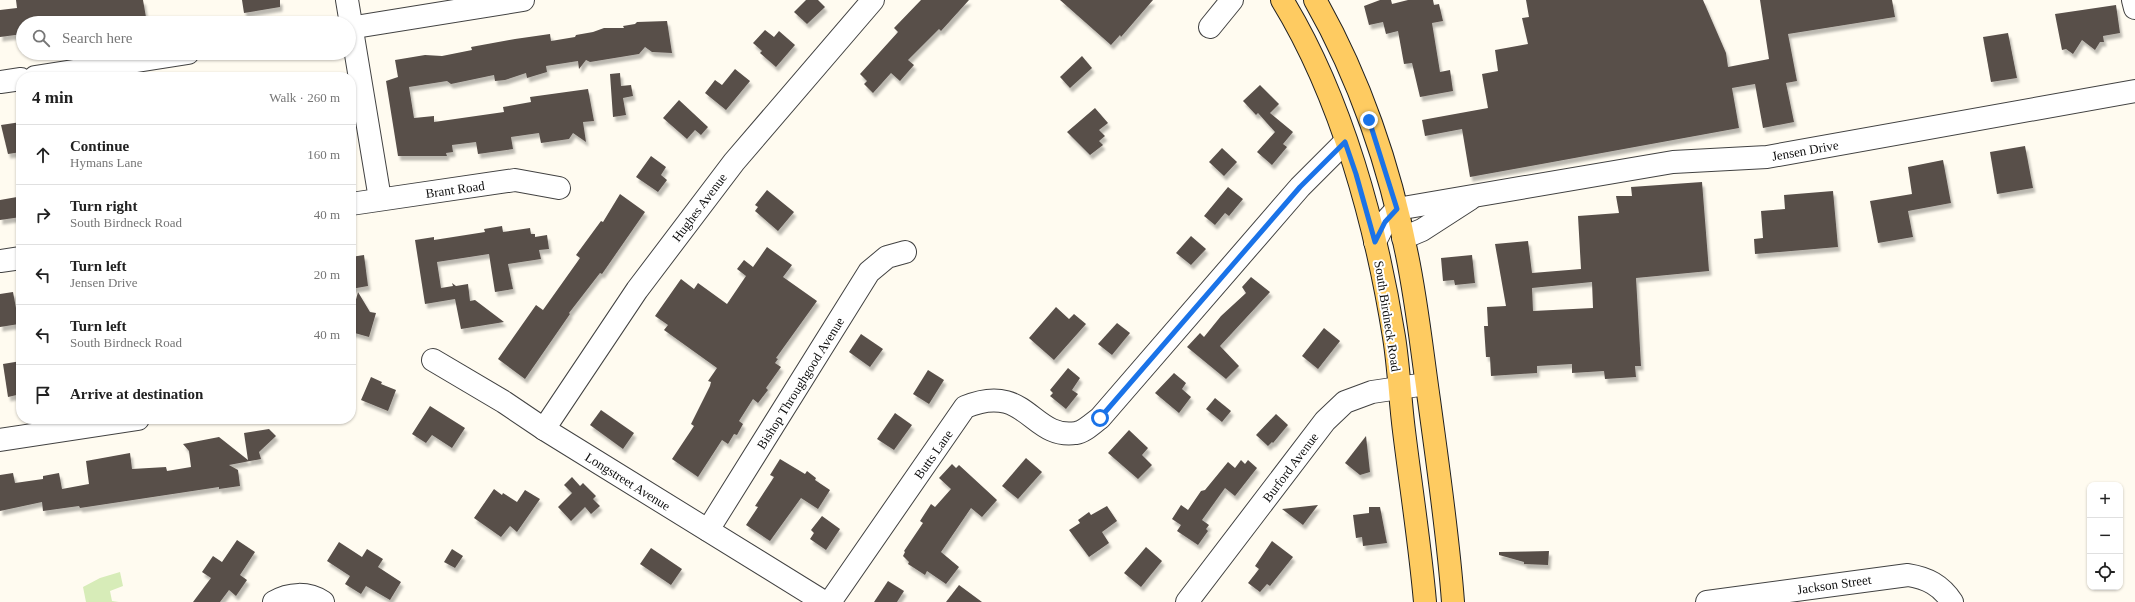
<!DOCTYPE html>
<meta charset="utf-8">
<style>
body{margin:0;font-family:Georgia,serif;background:#f6f6f6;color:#222}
.controls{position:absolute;right:12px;bottom:12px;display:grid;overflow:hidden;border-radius:8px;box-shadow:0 1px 3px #0004}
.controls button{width:36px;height:36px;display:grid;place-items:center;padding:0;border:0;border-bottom:1px solid #e0e0e0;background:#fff;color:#222;font:20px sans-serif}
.stop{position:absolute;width:12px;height:12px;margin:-9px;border:3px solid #1a73e8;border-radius:50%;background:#fff}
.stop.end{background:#1a73e8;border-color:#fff;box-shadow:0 1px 4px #0008}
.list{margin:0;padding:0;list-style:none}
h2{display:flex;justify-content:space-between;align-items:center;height:52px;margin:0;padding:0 16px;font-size:17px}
h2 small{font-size:13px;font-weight:400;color:#767676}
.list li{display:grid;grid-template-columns:26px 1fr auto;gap:12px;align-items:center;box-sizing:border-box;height:60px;padding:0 16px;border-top:1px solid #e0e0e0}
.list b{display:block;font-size:15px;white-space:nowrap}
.list p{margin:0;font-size:13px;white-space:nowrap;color:#767676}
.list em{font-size:13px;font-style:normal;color:#767676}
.icon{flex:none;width:22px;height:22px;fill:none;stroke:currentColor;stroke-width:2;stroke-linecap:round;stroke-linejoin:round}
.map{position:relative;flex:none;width:2135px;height:602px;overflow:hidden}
.search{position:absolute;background:#fff;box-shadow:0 1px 3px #0004;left:16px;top:16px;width:340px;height:44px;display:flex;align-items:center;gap:10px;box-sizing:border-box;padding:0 14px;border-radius:22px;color:#767676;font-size:15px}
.panel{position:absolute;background:#fff;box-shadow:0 1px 3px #0004;left:16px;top:72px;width:340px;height:352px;border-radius:16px}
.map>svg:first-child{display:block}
</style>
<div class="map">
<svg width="2135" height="602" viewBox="0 0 2135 602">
<defs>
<filter id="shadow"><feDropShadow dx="2.5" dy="4.5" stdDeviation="1" flood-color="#0004"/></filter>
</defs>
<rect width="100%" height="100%" fill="#fffbf0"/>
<!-- green -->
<polygon fill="#d7ecb8" points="120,572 123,586 110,591 112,601 119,602 86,602 83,587 100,578"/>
<!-- building -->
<g fill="#584f4a" fill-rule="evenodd" filter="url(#shadow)">
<polygon points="16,0 143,0 147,23 23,23 23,34 0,37 0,10 17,8"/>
<polygon points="242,0 280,0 280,7 244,13"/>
<polygon points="806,0 818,0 825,7 807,24 794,12"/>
<polygon points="921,0 969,0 941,31 939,29 908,60 914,65 900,81 891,73 873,93 864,84 867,81 860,74 898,32 894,28"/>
<polygon points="1060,0 1153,0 1121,37 1120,35 1111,45"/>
<polygon points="1380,0 1391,0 1392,4 1408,0 1433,0 1434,5 1439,4 1443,21 1432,23 1440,72 1450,70 1453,91 1420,97 1412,63 1404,64 1398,31 1386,34 1383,22 1369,25 1364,6"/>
<polygon points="1526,0 1703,0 1726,53 1728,67 1769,59 1760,0 1892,0 1895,17 1788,34 1797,81 1786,83 1794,122 1763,128 1755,84 1732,88 1739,128 1470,177 1462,129 1425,136 1422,120 1488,108 1482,74 1498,71 1495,50 1528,44 1522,18 1529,17"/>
<polygon points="2116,5 2120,33 2103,36 2104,42 2100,42 2095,50 2082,40 2073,54 2066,49 2062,50 2055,14"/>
<polygon points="667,21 672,53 652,52 645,47 639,54 590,62 586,60 579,69 578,61 546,66 547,72 527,78 526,73 505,80 495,81 494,75 451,84 447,81 409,87 414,118 434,116 434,122 504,112 503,107 531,102 530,97 588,89 594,121 583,122 586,142 573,133 569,139 541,143 539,133 511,137 513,149 478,154 476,142 452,145 453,152 446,153 447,156 398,156 386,81 398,77 395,60 425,55 442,56 472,50 471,47 515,39 550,34 551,41 575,37 576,35 593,32 604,28 624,28 623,26 635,24 637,22"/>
<polygon points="765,30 774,37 779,31 795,45 776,67 760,53 762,51 753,43"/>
<polygon points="2008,33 2017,78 1991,82 1983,37"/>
<polygon points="1082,56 1092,68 1070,88 1060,77"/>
<polygon points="735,69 750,81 726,110 705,93 715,80 722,85"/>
<polygon points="620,73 621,86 631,85 633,96 623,98 626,115 613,117 610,74"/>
<polygon points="1260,85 1279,104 1270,113 1293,132 1283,144 1287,147 1272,165 1257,152 1275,132 1258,113 1256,115 1243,101"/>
<polygon points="679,100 708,127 701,135 695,130 687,139 663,118"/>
<polygon points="1095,108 1108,123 1099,130 1105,136 1099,141 1103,145 1090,155 1067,132"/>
<polygon points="21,122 21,152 8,154 1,125"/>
<polygon points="2025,146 2033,188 1997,194 1990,152"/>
<polygon points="1222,148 1237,162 1224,176 1209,162"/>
<polygon points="651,156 666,167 661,175 667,180 658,192 636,177"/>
<polygon points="1943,160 1951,203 1908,211 1913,237 1878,243 1870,201 1912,194 1908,167"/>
<path d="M1702,182L1709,271L1636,278L1641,366H1635L1636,377L1605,379L1604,371L1572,373V364L1537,366V373L1491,376L1490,357H1486L1484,326H1488L1487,307L1506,306L1495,244L1528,241L1532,273L1581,269L1578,216L1619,213L1616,196H1632L1631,187ZM1592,282L1593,308L1533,311L1532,288Z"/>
<polygon points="1228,187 1243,199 1229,216 1225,213 1215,225 1204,216"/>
<polygon points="767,190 794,212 778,231 755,211 758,207 755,205"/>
<polygon points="1833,191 1838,247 1755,254 1754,239 1763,238 1761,211 1785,209 1784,195"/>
<polygon points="620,194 645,212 602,274 600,273 569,313 570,314 525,379 498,359 536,305 543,310 580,258 576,255 601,221 603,222"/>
<polygon points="17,197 18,204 21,203 21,217 0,220 0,200"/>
<polygon points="502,226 503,232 530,228 531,234 535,234 535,237 547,235 549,249 539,250 541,259 508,264 513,289 495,292 489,254 437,262 441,288 453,286 452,283 456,286 468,284 470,301 475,300 504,322 461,329 455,299 425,304 415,240 434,237 434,240 485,232 484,229"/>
<polygon points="1191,236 1206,249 1191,265 1176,253"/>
<polygon points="767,247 792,265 783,277 817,301 776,358 778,359 775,363 781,367 766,388 768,390 758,403 753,399 739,421 743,424 737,435 734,434 728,444 722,440 698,477 672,459 694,426 691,424 710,386 711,382 708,381 717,368 664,330 668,325 655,316 681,279 694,289 698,283 727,304 746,276 737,269 744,260 753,267"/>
<polygon points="364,255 368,286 351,289 351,257"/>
<polygon points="1472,255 1475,283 1455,285 1454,280 1443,281 1441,258"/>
<polygon points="1251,277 1270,292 1220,346 1239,366 1226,379 1187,347 1200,333 1204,337 1221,316 1246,293 1242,287"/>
<polygon points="13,292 19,324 0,327 0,294"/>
<polygon points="358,292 370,312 376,313 369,337 351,332 351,318"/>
<polygon points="1056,307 1069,319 1074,314 1086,324 1054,360 1029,338"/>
<polygon points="1117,323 1130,333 1112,355 1098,344"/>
<polygon points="1324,328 1340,341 1318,369 1302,356"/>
<polygon points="861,334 883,349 870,367 849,352"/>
<polygon points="21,361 21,394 8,397 3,364"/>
<polygon points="1068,368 1080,378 1072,390 1078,394 1066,409 1050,396 1053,393 1050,390"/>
<polygon points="928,370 944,380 929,404 913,394"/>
<polygon points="1174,373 1186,383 1182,389 1191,397 1179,413 1155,393"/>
<polygon points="371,377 382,382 381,384 396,390 388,411 361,400"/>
<polygon points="1215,398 1231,411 1222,422 1206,409"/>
<polygon points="430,406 465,428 452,448 432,435 426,443 412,434"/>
<polygon points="601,410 634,433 623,449 590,425"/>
<polygon points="895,413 912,425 894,450 877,439"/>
<polygon points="1276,414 1288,425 1273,443 1272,442 1268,446 1256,435"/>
<polygon points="269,429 276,436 259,452 261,459 229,465 238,470 240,486 219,489 219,487 80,508 79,506 43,511 42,502 0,511 0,475 13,473 15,483 43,479 43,476 59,473 62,489 89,484 86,461 130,453 132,469 166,467 167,471 191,467 189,451 183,444 219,437 248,460 244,433"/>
<polygon points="1129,430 1148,448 1142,455 1152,465 1138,479 1108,453"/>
<polygon points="1366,436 1370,472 1360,475 1345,463"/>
<polygon points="1026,458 1042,472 1018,499 1002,486"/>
<polygon points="780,459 805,474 807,471 816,478 815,480 830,490 818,509 801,498 770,541 746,525 758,507 755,506 774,477 770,475"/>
<polygon points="1241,460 1245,464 1248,460 1257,468 1235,496 1225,488 1202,520 1209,525 1206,529 1208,531 1198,545 1177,531 1181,525 1172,519 1181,505 1188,510 1201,491 1205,490 1228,462 1235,468"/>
<polygon points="952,464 956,468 959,465 997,500 982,517 971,508 941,552 959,567 946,584 927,571 925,575 908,564 909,562 903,556 905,552 904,551 923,523 920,521 931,504 935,507 951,489 939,478"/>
<polygon points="572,477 580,486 583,483 596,496 593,499 600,506 591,514 585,507 571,521 558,507 572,493 564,485"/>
<polygon points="494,489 502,495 503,493 517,502 525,490 540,499 517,532 510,526 501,537 474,518"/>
<polygon points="1318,505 1303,525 1282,509"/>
<polygon points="1107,506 1117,521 1102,532 1109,543 1089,557 1069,530 1080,523 1078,520 1089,512 1091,515"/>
<polygon points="1369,507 1380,507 1387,543 1363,546 1362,537 1356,538 1353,515 1369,513"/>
<polygon points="822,516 840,529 826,550 810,539 814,533 811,530"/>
<polygon points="237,540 255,552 240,575 247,580 236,596 229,590 220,602 193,602 211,578 202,572 213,556 222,562"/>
<polygon points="1272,541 1293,557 1270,586 1267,584 1260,592 1248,583 1259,569 1255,566"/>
<polygon points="339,542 362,557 367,549 383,559 378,567 401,582 390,600 366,586 361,594 345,584 350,576 327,561"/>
<polygon points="1146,547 1162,561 1141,587 1124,573"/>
<polygon points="651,548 682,569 671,585 640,564"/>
<polygon points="452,549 463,556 455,568 444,562"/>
<polygon points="1549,551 1548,565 1524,564 1524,562 1499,555 1499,552"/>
<polygon points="888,581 904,591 897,602 874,602"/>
<polygon points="959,585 982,602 946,602"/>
</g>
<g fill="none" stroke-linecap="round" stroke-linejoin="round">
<!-- minor casing -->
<g stroke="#424242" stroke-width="24">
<g id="minor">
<polyline points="347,0 380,199"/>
<polyline points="2133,0 2135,8"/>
<polyline points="1210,27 1232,0"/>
<polyline points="349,28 523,0"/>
<polyline points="35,77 188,53"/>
<polyline points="0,82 21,79"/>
<polyline points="351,204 515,180 559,188"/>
<polyline points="1403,238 1422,230 1470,199"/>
<polyline points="1375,242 1385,222 1397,209 1673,162 1767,157 2135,91"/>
<polyline points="0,261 21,258"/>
<polyline points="433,360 504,402 544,429 824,602"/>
<polyline points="544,429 637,290 734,162 873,0"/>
<polyline points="0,440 138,419"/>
<polyline points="708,530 869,272 887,257 905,252"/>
<path d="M274,602C289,593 308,592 323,602"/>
<path d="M830,602L965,407C1027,381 1031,440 1076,433C1084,432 1093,423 1100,418L1300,187L1345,142"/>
<polyline points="1187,602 1325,421 1345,402 1372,392 1426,384"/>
<path d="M1707,602L1908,575C1927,578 1941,585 1952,602"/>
</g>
</g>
<!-- major casing -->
<g stroke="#202020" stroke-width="24">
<g id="major">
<path d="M1282,0C1342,98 1376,225 1394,337C1399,368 1400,400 1404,431C1411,488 1420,545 1425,602"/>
<path d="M1315,0C1359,77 1390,167 1407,255C1417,303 1422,352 1429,400C1438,467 1448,534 1453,602"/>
</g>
</g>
<!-- minor -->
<use href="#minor" stroke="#fff" stroke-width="22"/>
<!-- major -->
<use href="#major" stroke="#fecb61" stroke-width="22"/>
</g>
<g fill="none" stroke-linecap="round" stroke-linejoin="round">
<!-- route -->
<polyline stroke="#1a73e8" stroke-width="5" points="1100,418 1300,187 1345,142 1356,174 1375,242 1385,222 1397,209 1369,120"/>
</g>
<g text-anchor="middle" stroke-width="4" stroke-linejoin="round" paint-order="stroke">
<!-- street labels -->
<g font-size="13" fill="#0f0f0f" stroke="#fff">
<text transform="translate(1805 150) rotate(-10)" y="5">Jensen Drive</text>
<text transform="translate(455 189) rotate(-8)" y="5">Brant Road</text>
<text transform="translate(699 207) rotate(-53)" y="5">Hughes Avenue</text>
<text transform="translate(1388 316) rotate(81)" y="5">South Birdneck Road</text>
<text transform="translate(800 383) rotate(-58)" y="5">Bishop Throughgood Avenue</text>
<text transform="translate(933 454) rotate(-55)" y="5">Butts Lane</text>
<text transform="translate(1290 467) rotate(-53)" y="5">Burford Avenue</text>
<text transform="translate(628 481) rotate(32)" y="5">Longstreet Avenue</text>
<text transform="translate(1834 584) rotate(-8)" y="5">Jackson Street</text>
</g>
</g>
</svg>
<div class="controls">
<button>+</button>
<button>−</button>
<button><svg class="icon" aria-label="locate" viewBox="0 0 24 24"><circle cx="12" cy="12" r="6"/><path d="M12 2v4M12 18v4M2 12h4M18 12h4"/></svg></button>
</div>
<div class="stop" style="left:1100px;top:418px"></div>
<div class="stop end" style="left:1369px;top:120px"></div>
<div class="search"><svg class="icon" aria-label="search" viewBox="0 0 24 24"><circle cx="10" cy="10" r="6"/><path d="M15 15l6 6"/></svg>Search here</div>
<section class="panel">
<h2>4 min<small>Walk · 260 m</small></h2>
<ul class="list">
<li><svg class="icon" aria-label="ahead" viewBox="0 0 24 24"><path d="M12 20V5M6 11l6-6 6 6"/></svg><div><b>Continue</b><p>Hymans Lane</p></div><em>160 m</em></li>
<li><svg class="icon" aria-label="right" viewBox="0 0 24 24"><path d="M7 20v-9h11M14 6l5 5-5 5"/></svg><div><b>Turn right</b><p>South Birdneck Road</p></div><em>40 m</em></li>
<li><svg class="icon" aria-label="left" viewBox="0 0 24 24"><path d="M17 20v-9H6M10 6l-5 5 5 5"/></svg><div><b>Turn left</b><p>Jensen Drive</p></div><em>20 m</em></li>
<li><svg class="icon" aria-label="left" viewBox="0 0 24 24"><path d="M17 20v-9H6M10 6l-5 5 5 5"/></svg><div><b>Turn left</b><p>South Birdneck Road</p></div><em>40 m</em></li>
<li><svg class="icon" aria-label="arrive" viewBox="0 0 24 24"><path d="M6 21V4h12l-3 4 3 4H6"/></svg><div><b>Arrive at destination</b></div></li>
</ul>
</section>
</div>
